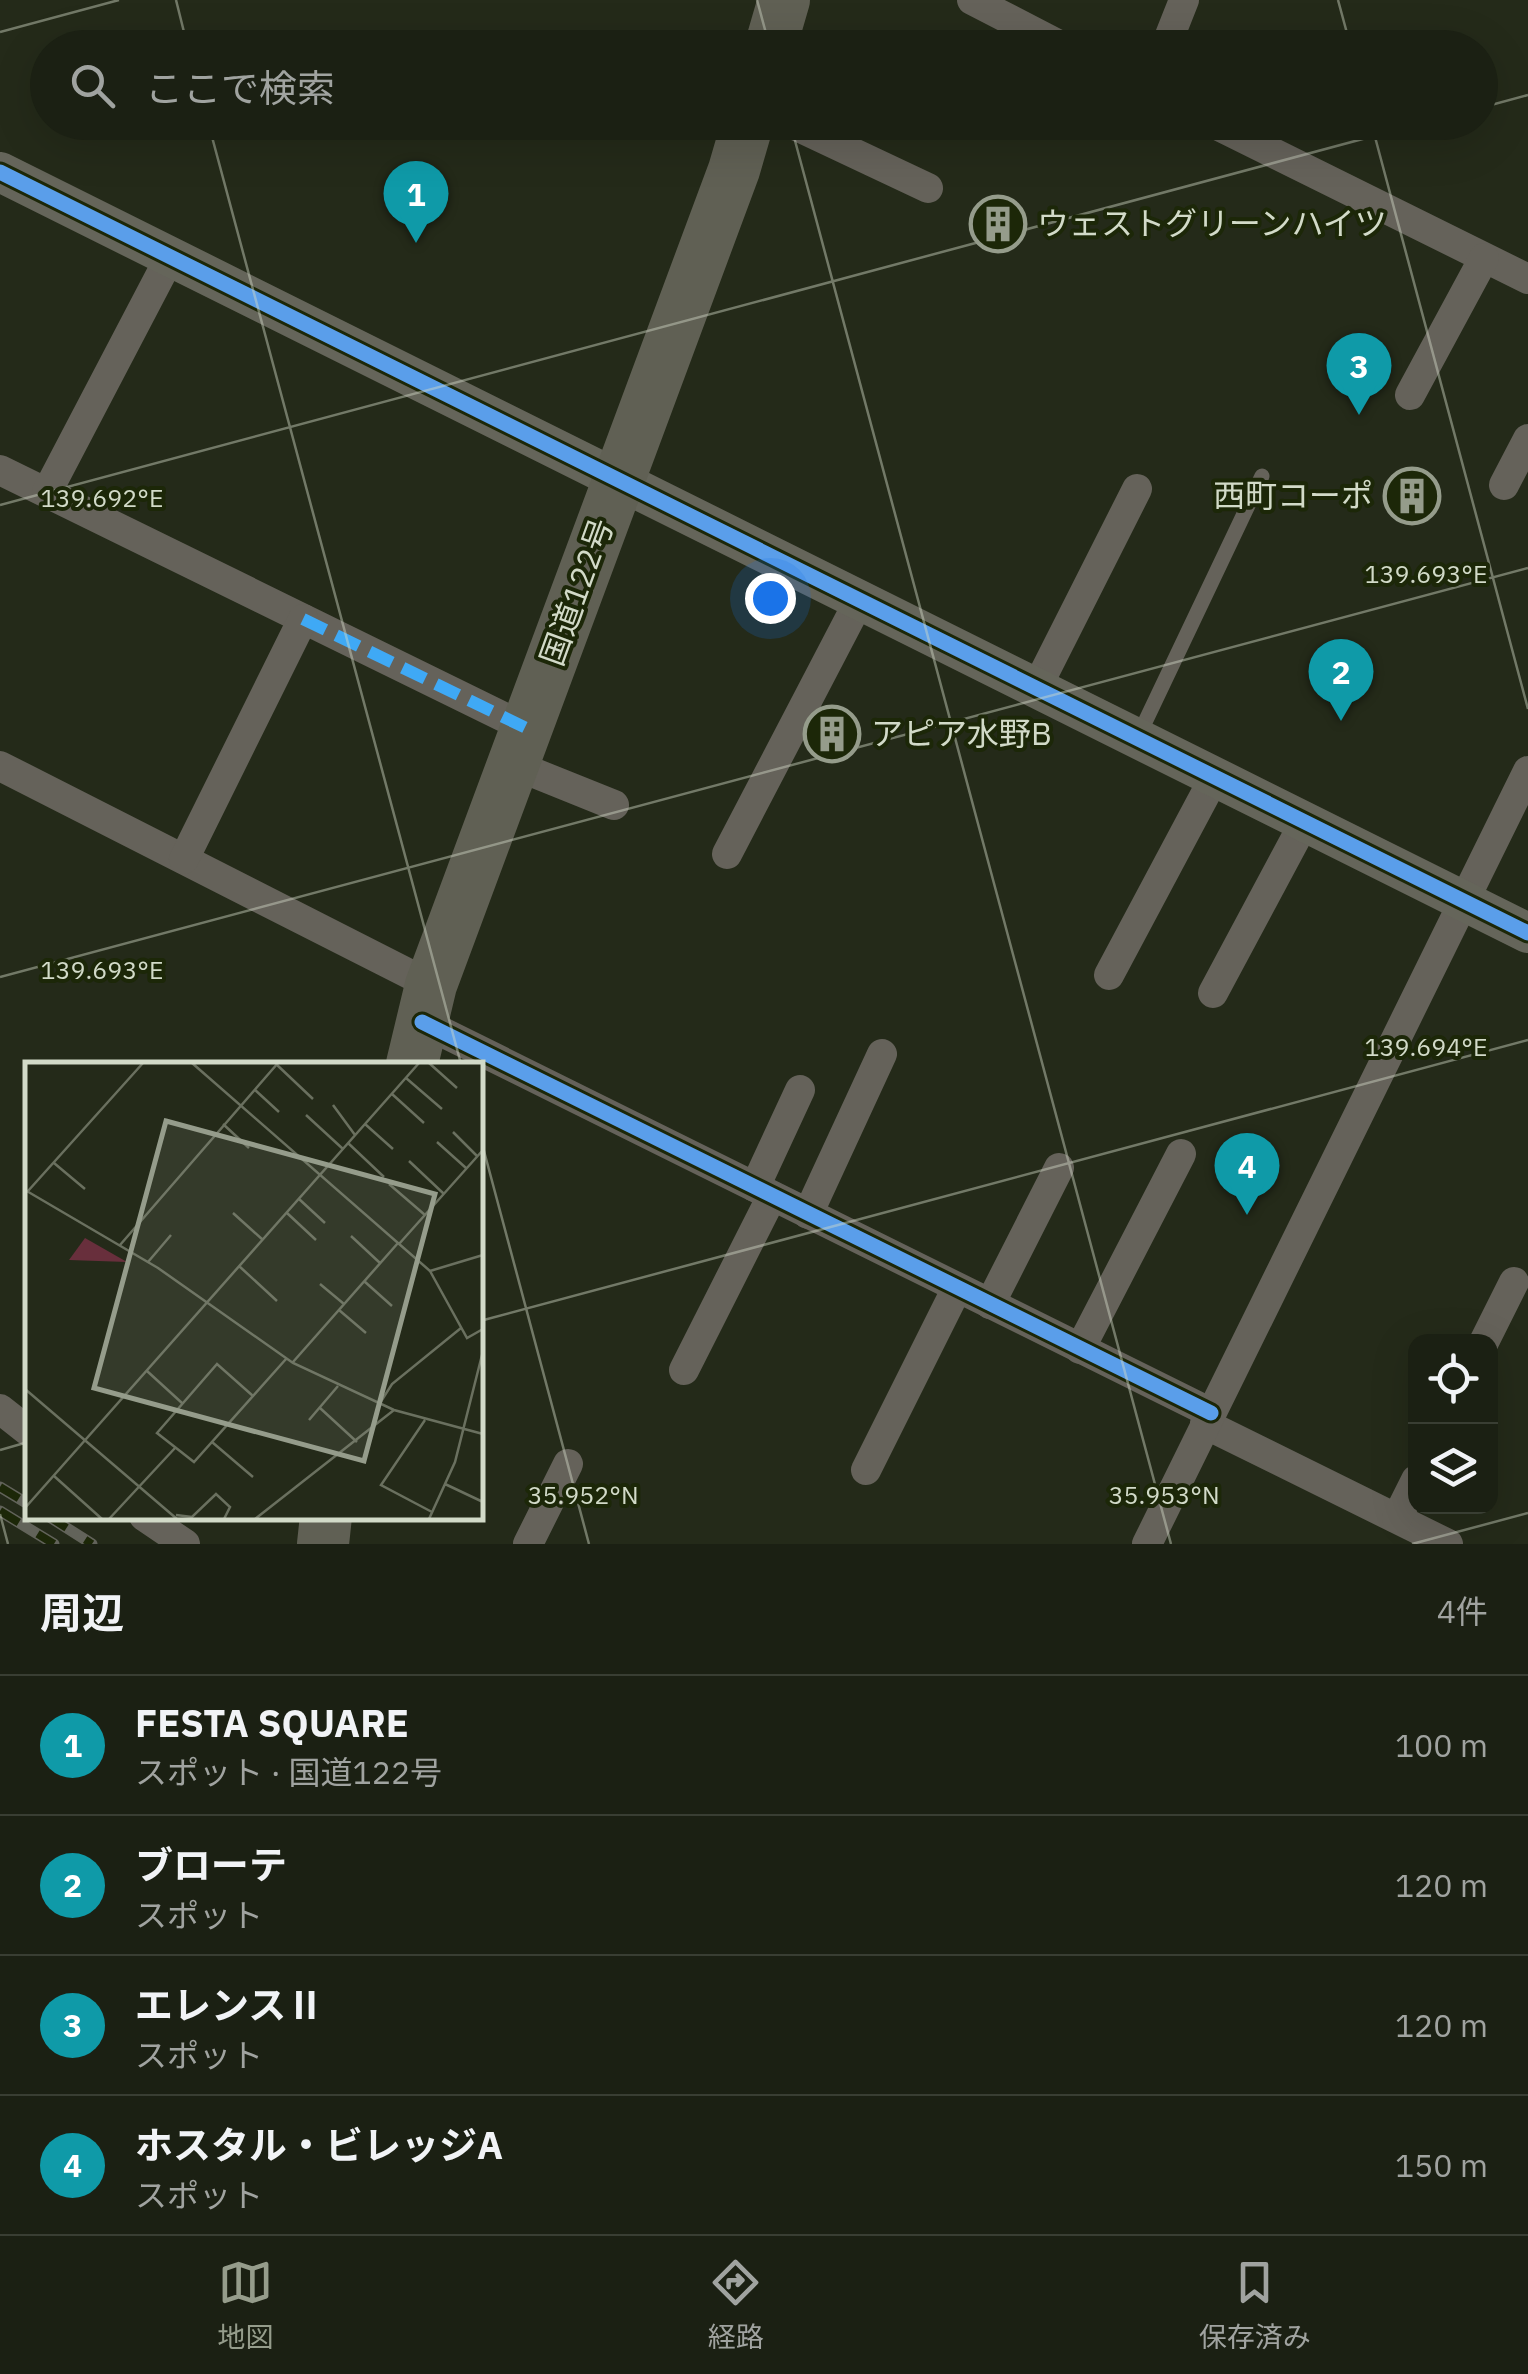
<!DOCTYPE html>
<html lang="ja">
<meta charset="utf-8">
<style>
body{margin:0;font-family:"IBM Plex Sans","Noto Sans JP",sans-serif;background:#24281c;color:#f1f3f6}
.controls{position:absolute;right:30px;bottom:30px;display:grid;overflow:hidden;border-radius:20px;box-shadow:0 10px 40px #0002}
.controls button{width:90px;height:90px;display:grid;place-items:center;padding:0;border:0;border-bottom:2px solid #393e33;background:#1b2013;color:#f1f3f6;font:50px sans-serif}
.you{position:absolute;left:770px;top:598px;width:35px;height:35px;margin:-25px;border:8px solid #fff;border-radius:50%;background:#1a73e8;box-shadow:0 0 0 15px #1a73e833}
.badge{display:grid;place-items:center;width:65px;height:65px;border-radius:50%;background:#959c8b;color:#fff;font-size:32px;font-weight:700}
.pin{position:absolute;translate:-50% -82px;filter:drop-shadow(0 2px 5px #0008)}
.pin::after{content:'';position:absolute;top:52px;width:35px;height:30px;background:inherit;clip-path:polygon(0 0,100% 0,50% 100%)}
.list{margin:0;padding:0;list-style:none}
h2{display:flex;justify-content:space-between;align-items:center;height:130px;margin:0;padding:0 40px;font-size:42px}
h2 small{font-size:32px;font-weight:400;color:#a0a3a0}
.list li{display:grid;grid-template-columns:65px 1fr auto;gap:30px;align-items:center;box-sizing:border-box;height:140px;padding:0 40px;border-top:2px solid #393e33}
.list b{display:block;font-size:38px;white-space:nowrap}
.list p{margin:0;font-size:32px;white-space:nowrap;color:#a0a3a0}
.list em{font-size:32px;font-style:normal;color:#a0a3a0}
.icon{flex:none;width:55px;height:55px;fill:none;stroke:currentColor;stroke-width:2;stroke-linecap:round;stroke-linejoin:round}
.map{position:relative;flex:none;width:1528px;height:1544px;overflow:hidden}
.search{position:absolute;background:#1b2013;box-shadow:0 10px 40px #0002;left:30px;right:30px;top:30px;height:110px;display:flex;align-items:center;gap:25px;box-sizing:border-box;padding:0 35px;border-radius:55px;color:#a0a3a0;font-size:38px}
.sheet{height:690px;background:#1b2013}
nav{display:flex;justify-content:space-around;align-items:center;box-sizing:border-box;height:140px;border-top:2px solid #393e33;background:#1b2013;font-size:28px;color:#a0a3a0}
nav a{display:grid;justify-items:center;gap:5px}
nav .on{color:#959c8b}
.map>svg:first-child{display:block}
</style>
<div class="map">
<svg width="1528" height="1544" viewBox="0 0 1528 1544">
<rect width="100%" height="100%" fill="#242a19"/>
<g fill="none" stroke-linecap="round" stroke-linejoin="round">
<!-- lane -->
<polyline stroke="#65625a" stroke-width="15" points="1137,739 1262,476"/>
<!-- street -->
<g stroke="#65625a" stroke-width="30">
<polyline points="972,0 1065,48"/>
<polyline points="1165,48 1184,0"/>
<polyline points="788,122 928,188"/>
<polyline points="1211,122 1528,279"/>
<polyline points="1410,395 1484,258"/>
<polyline points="0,470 526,728"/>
<polyline points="1504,485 1528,439"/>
<polyline points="47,492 170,257"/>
<polyline points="1036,689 1137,489"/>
<polyline points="512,764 614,805"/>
<polyline points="0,766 431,985"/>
<polyline points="727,854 859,601"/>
<polyline points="184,859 303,619"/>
<polyline points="1109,975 1214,778"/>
<polyline points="1213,993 1304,823"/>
<polyline points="422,1022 1211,1413"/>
<polyline points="755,1187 800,1090"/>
<polyline points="808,1214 882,1054"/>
<polyline points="990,1304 1059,1168"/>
<polyline points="1484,1342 1514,1282"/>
<polyline points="1080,1349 1181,1154"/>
<polyline points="684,1370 772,1196"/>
<polyline points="0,1409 28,1431"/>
<polyline points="1205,1424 1448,1544"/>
<polyline points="866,1470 957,1288"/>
<polyline points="144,1516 185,1544"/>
<polyline points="1397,1518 1416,1480"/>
<polyline points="528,1544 568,1464"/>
<polyline points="1147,1544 1528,771"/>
</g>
<!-- secondary -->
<polyline stroke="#65655a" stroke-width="40" points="0,172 1528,933"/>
<!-- highway -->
<g stroke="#606054" stroke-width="52">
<polyline points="770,48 784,0"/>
<polyline points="412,1064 431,985 734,170 748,122"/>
<polyline points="323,1544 326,1516"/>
</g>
<!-- rail casing -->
<g stroke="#62635a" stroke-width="11">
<g id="rail">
<polyline points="0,1487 28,1504"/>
<polyline points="0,1511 54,1544"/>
<polyline points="48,1516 92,1544"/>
</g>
</g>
<!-- rail -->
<use href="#rail" stroke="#1c2708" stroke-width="8" stroke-dasharray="22" stroke-linecap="butt"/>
<!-- quiet -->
<polyline stroke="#3fa9f5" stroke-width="12" stroke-dasharray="25 12" stroke-linecap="butt" points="303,619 526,728"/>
<!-- cycleway casing -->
<g stroke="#1c2708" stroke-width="21">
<g id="cycleway">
<polyline points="0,172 1528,933"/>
<polyline points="422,1022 1211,1413"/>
</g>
</g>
<!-- cycleway -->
<use href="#cycleway" stroke="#5a9eea" stroke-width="15"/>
</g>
<!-- ticks -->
<path fill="none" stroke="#d2dac8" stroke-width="2.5" stroke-opacity="0.45" d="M176,0L188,48M757,0L770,48M1338,0L1351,48M0,32L119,0M1480,108L1528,95M208,122L461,1064M790,122L1171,1544M1371,122L1528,709M0,505L1426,122M0,977L1528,568M480,1136L589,1544M480,1321L1528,1040M0,1450L28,1442M0,1514L8,1544M1412,1544L1528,1513"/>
<!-- icons -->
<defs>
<g id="building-ring" transform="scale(2.875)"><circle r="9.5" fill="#1c2708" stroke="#959c8b" stroke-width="1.5"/><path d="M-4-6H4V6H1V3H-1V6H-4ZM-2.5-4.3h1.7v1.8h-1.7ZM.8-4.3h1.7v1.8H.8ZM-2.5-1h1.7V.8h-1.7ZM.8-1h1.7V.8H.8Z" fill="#959c8b"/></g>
</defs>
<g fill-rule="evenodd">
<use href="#building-ring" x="998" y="224"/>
<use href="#building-ring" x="1412" y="496"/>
<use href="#building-ring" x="832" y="734"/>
</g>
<g text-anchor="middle" stroke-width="8" stroke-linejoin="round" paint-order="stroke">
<!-- poi labels -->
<g font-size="32" fill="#d2dac8" stroke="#1c2708" text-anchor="start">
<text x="1037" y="235">ウェストグリーンハイツ</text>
<text x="1373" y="507" text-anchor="end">西町コーポ</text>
<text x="871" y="745">アピア水野B</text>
</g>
<!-- street labels -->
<g font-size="32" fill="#d2dac8" stroke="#1c2708">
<text transform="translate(577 592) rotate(-70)" y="11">国道122号</text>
</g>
</g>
<!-- overview -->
<g transform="translate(25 1062)">
<rect width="458" height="458" fill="#242a19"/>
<path d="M60,176L102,200L44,198Z" fill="#682f3c"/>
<path fill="none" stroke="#6a705f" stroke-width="2.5" d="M167,1L405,209L458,193M404,1L432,26M251,2L288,37M381,16L417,47M229,27L254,50M367,32L399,61M308,43L330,73M281,53L318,87M198,62L224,86M340,62L368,87M428,70L452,94M412,80L441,106M323,81L359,115M384,99L419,132M29,101L60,127M364,122L400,153M0,128L133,206L268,301L369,348L458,372M3,129L118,1M274,137L300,161M208,151L238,178M262,151L291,178M326,174L355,201M374,182L458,88M95,183L253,1M123,200L146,173M214,204L252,239M405,209L442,276L458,267M339,219L367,244M295,222L319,242M314,248L341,271M268,300L373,181M122,309L157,341M0,327L152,457M228,334L192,302L132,371L169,400L261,297M355,341L367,322L436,266M295,346L332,380M284,358L313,324M400,358L356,423L407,450M187,380L228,415M29,414L77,457M420,422L458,440M0,446L394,1M151,453L167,455L191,432L205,445L199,457M84,457L150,386M230,457L369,348M404,457L430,400L458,289"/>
<path fill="#959c8b" fill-opacity="0.15" stroke="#959c8b" stroke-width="5" d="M141,59L410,132L339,399L69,326Z"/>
<rect width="458" height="458" fill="none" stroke="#d2dac8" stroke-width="5"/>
</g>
<g font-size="25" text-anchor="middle" fill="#d2dac8" stroke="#1c2708" stroke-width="8" stroke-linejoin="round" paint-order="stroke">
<text x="102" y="507">139.692°E</text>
<text x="1426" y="583">139.693°E</text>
<text x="102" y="979">139.693°E</text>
<text x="1426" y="1056">139.694°E</text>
<text x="583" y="1504">35.952°N</text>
<text x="1164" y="1504">35.953°N</text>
</g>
</svg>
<div class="controls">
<button><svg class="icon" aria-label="locate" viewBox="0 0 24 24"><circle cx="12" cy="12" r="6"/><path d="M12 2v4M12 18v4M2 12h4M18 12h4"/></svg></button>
<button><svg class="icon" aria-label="layers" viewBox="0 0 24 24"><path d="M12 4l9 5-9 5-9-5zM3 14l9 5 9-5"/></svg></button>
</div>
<div class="you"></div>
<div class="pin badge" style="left:416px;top:243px;background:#0f9aa8">1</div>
<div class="pin badge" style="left:1341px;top:721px;background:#0f9aa8">2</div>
<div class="pin badge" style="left:1359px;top:415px;background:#0f9aa8">3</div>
<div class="pin badge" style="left:1247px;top:1215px;background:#0f9aa8">4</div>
<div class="search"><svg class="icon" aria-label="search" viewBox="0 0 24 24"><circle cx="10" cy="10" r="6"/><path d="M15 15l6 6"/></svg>ここで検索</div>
</div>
<section class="sheet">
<h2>周辺<small>4件</small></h2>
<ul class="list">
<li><span class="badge" style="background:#0f9aa8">1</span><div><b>FESTA SQUARE</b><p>スポット · 国道122号</p></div><em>100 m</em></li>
<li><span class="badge" style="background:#0f9aa8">2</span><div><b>ブローテ</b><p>スポット</p></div><em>120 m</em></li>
<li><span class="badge" style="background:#0f9aa8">3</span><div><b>エレンスⅡ</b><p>スポット</p></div><em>120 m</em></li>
<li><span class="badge" style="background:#0f9aa8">4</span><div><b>ホスタル・ビレッジA</b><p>スポット</p></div><em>150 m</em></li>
</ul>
</section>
<nav>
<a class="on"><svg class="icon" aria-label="map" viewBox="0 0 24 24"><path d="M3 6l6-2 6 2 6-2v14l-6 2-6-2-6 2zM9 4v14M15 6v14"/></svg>地図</a>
<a><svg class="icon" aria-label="directions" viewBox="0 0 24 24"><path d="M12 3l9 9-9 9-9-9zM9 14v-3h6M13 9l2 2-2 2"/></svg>経路</a>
<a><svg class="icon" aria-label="saved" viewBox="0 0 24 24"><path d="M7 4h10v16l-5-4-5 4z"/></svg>保存済み</a>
</nav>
